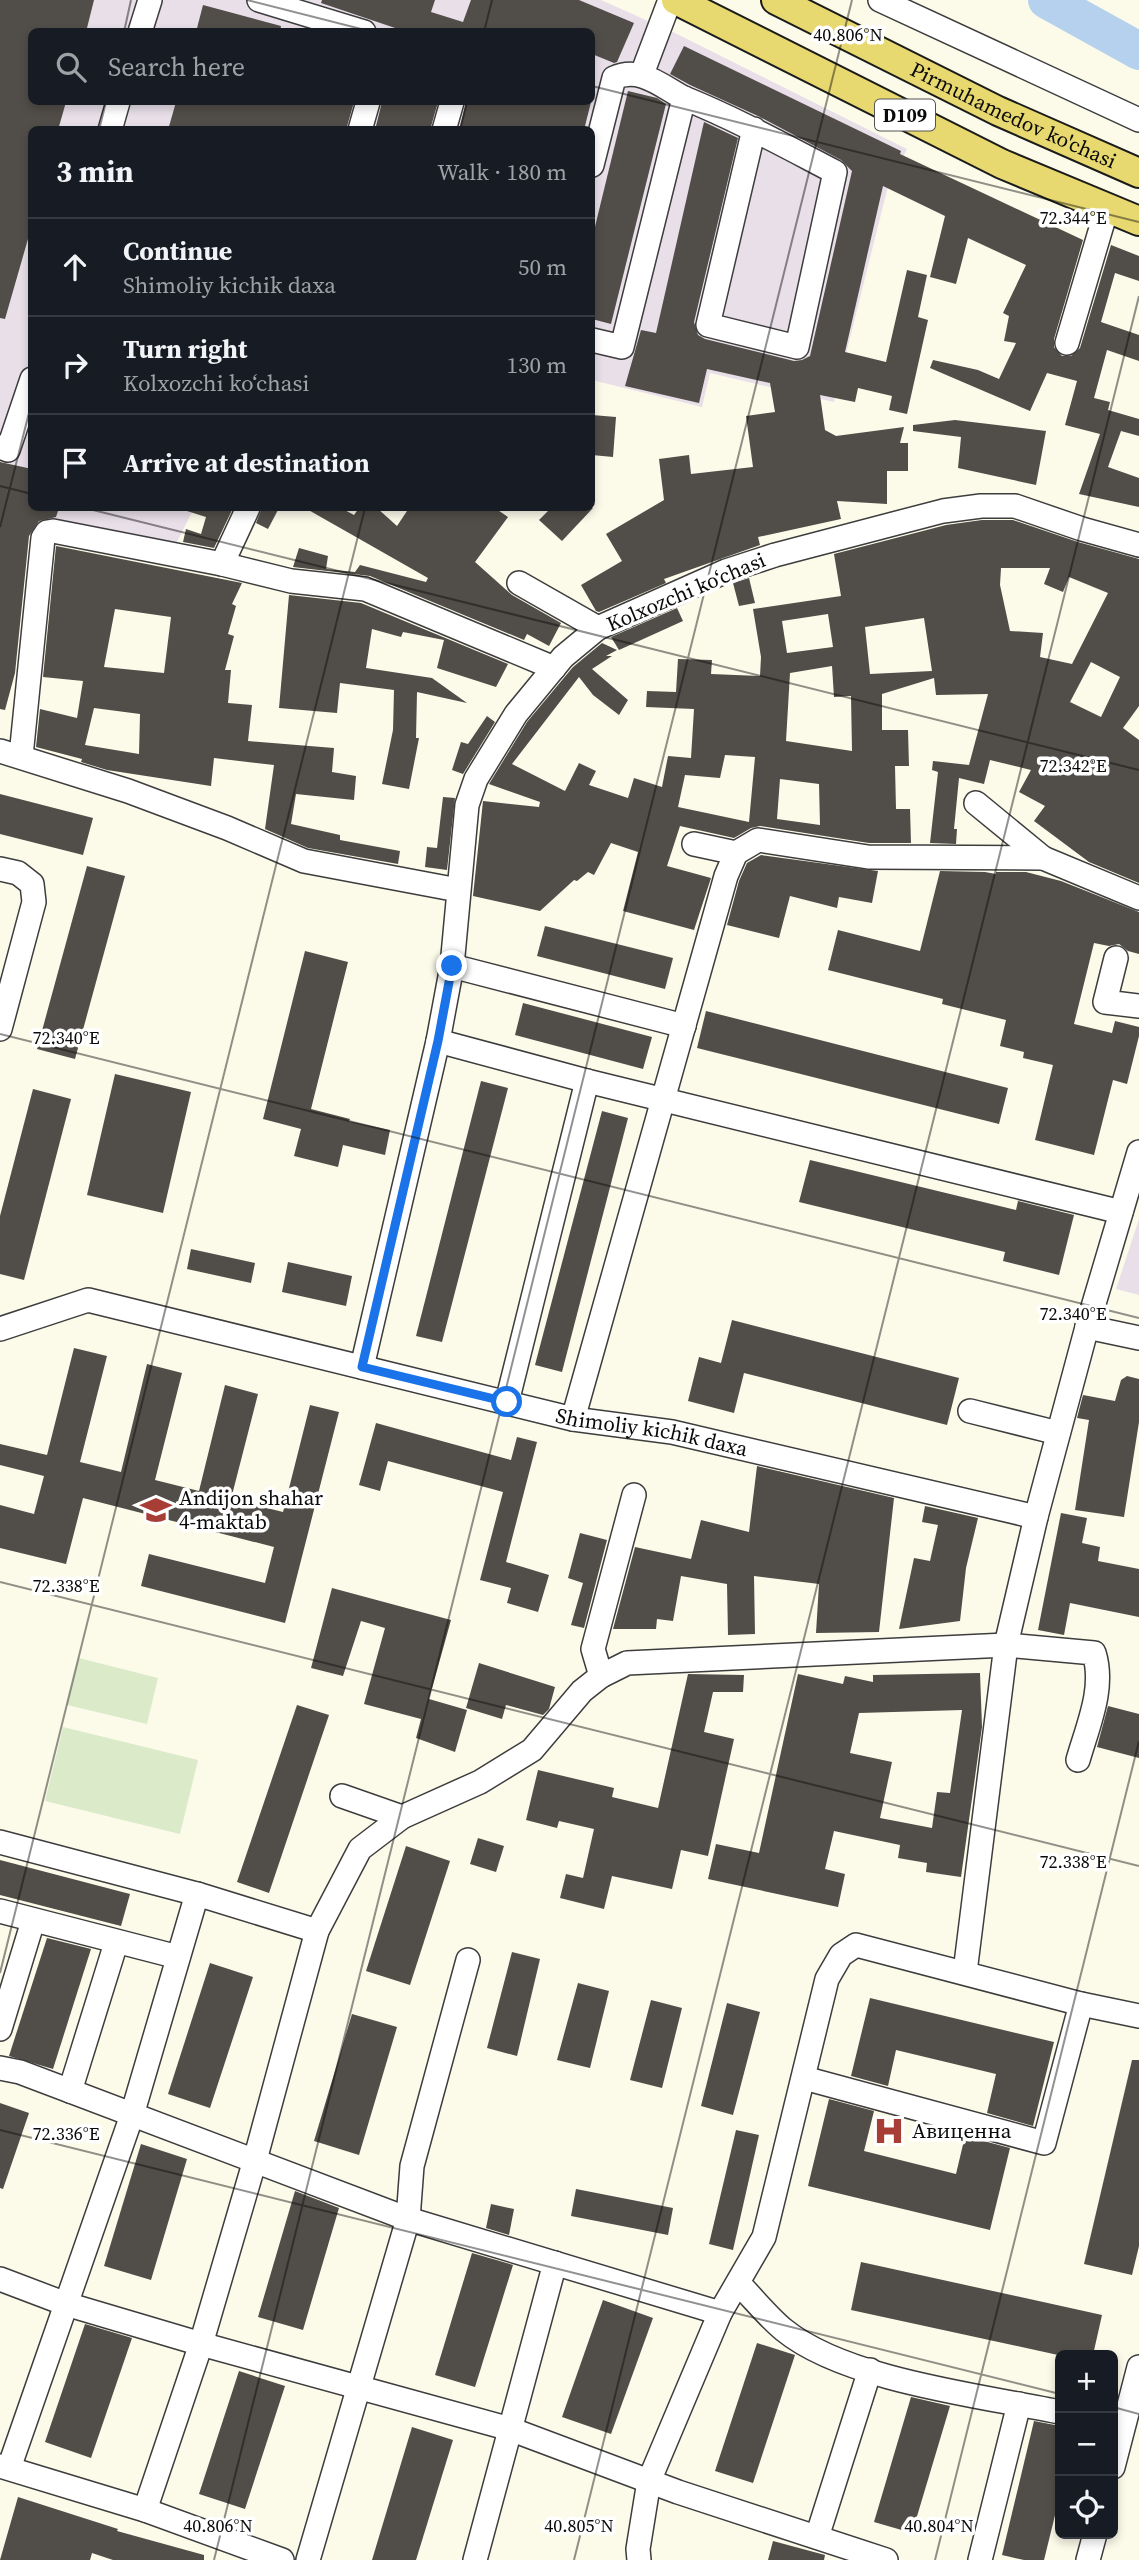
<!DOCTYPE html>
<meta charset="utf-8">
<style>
body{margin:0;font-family:"Source Serif 4",serif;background:#242831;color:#f1f3f6}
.controls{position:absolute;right:21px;bottom:21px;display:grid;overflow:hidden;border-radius:10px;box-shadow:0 4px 10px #0003}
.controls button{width:63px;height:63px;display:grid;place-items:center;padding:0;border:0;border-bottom:2px solid #363941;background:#171b24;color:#f1f3f6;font:35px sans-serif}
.stop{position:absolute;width:21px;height:21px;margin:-16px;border:5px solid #1a73e8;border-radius:50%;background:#fff}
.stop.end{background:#1a73e8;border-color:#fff;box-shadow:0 2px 7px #0008}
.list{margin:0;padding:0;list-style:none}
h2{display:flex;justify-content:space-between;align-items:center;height:91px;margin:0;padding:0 28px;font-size:30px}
h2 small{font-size:23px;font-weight:400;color:#9ea1a6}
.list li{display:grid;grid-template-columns:46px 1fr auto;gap:21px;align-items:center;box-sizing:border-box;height:98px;padding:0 28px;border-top:2px solid #363941}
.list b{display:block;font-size:26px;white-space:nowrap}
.list p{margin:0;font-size:23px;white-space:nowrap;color:#9ea1a6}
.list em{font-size:23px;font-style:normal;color:#9ea1a6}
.icon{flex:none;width:38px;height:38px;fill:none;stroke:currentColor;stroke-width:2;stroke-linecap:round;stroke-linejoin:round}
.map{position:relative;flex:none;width:1139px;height:2560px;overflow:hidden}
.search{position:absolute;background:#171b24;box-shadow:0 4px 10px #0003;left:28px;top:28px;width:567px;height:77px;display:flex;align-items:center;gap:18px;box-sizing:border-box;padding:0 24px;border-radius:10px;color:#9ea1a6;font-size:26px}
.panel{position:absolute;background:#171b24;box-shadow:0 4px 10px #0003;left:28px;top:126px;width:567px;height:385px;border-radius:10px}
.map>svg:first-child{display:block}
</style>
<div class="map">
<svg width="1139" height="2560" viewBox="0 0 1139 2560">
<rect width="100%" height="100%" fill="#fcfbea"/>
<!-- industrial -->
<g fill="#e8dfe8" fill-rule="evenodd">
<path d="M0,0H601L677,34L907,149L887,190L834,402L710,373L702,407L592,380V130H32V508H194L173,550L16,512L0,500ZM32,32H592V102H32Z"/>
<polygon points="1139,1219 1139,1295 1116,1289"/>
</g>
<!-- pitch -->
<g fill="#dbeac9">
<polygon points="79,1658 158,1678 147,1724 67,1705"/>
<polygon points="63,1727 198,1760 180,1834 45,1801"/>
</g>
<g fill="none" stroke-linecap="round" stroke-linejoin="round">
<!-- river -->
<polyline stroke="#b5d1ed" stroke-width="38" points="1047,0 1139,51"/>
</g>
<!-- building -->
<g fill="#514d48" fill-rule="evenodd">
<polygon points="0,0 94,0 86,32 32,32 32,102 66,102 58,130 32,130 32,225 5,319 0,318"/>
<polygon points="322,0 435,0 431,12 463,22 471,0 579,0 634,23 617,62 614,63 592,54 592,32 407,32 321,3"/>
<polygon points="203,5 281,26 280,32 196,32"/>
<polygon points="684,46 901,151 900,154 1083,240 1054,339 1054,347 1062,356 1071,356 1080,348 1111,245 1139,256 1139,281 1115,273 1101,322 1139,335 1139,361 1107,350 1094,398 1110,402 1108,410 1139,419 1139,436 1121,431 1108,467 1139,478 1139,507 1079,494 1100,434 1065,425 1077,381 1047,373 1030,411 930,368 933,360 978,370 999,379 1016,343 1004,341 1009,316 1003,313 1026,265 968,238 956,284 930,277 945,216 883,186 845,352 886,362 907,270 927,275 918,317 928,320 907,414 889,410 892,396 858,388 855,402 820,395 825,430 836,436 904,427 900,443 908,443 908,471 887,471 887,504 837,501 841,519 758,537 760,545 664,579 666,583 599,612 596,611 581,585 622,561 606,534 664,500 659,459 689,455 691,474 753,467 746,416 775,412 770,383 707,369 699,403 625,386 641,330 656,333 704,122 738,138 694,322 698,335 705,339 794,361 802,360 810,356 852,171 841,160 758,116 690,85 670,74"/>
<polygon points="628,91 657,98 666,104 611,324 592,319 592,239"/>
<polygon points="176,102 354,102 346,130 168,130"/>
<polygon points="382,102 438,102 430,130 375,130"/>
<polygon points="466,102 591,102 584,130 459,130"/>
<polygon points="592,415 616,417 613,457 592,455"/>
<polygon points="955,420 1046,431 1036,485 958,468 961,437 913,431 913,425"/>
<polygon points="0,462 32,469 32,508 59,508 56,517 39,521 29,536 15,673 5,710 0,709"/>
<polygon points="187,508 233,508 214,548 183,542 186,529 201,534 206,517 187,511"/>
<polygon points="262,508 279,508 268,529 256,523"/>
<polygon points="305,508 341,508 354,515 359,508 377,508 397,526 409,508 495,508 508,517 475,562 512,595 561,623 549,646 527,634 524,640 370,576 293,567 299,548 328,556 326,569 355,572 360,565 426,582 428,578"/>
<polygon points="551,508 593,508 562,541 539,520"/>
<path d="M982,520H1013L1078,542L1139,559V706L1123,728L1139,740V883L1089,862L1034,821L1045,806L1019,792L1031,770L990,760L984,784L959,778L954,829H957L956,844L930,843L938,772L932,770L933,761L969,765L988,694L936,695L934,678L882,694V730H908L909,766H895L896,809H910L911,843H869L760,826L751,828L734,838L680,826L667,866L711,878L694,930L623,911L638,852L611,843L594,875L588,872L577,881L574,880L540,911L473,896L483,801L539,807L540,802L489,784L527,722L573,667L602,643L617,650L606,656H612L592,669L628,700L619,715L593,695L579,677L512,764L565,791L579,763L596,771L589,785L628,798L634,778L662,787L668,756L691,758L694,709L646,707L647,691L676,692L678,659L712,660L711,674L760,676L761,657L753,609L841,596L834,554L946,525ZM1001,568H1050L1044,584L1063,592L1069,577L1108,593L1072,664L1040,657L1043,633L1010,631L1000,585ZM828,614L833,647L787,653L782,621ZM924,618L932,671L870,674L865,627ZM1091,662L1120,677L1101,717L1070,702ZM832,666L834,697L851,696L852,751L786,741L790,673ZM725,755L755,757L749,822L678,807L685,775L720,778ZM780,779L819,784L820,825L777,819Z"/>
<path d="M56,546L242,583L232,604L236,606L228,634L234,636L225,670H231L228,703L252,705L248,741L334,748L332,772L356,776L354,800L296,794L291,824L340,835V840L400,851L398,864L308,848L265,829L274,765L214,758L211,786L107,770L81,762L82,759L36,747L40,709L77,718L83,681L43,677ZM115,609L171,617L164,673L104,667ZM94,708L140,714L139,754L85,745Z"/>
<polygon points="749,578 755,603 739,606 733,583"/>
<polygon points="289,595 361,603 508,664 496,687 437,668 444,640 403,632 401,637 372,629 366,668 432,678 467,703 417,692 416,738 419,738 409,789 382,784 393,730 394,690 340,683 337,713 279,708"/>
<polygon points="677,608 683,621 619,650 611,637"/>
<polygon points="487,716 495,722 463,774 452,770 461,742 468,744"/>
<polygon points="0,794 93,818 83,855 0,834"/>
<polygon points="443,797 455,798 447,870 425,867 427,847 437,848"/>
<polygon points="761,855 878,871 872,903 839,897 837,908 790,896 779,938 727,925 739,881 747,863"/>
<polygon points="87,866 125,876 75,1059 37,1049"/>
<polygon points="940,871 985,872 996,874 996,872 1026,872 1061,881 1139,912 1139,954 1128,951 1119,944 1109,946 1094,943 1074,1024 1112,1033 1115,1021 1139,1027 1139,1036 1127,1084 1113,1080 1094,1155 1035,1140 1053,1065 1023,1058 1024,1052 1000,1046 1006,1020 942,1004 943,999 828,970 838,930 920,951"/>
<polygon points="545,926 673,958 665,989 537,956"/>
<polygon points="305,951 348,962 311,1109 350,1119 349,1121 390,1130 385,1155 343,1145 338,1167 294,1156 301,1129 263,1119"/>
<polygon points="523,1003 652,1037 643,1069 515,1035"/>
<polygon points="706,1011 1008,1088 999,1124 697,1048"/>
<polygon points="115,1074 191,1092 163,1213 87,1195"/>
<polygon points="481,1081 508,1088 442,1342 416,1336"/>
<polygon points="33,1089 71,1099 24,1280 0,1274 0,1216"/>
<polygon points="602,1111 628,1118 562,1372 535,1365"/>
<polygon points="810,1160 1016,1210 1018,1201 1074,1215 1059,1275 1003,1261 1005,1252 799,1202"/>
<polygon points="191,1249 255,1263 251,1283 187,1269"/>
<polygon points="288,1262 352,1276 346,1306 282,1292"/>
<polygon points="732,1320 959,1378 947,1425 744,1373 734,1413 688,1401 699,1357 721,1363"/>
<polygon points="74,1348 107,1356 80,1462 121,1472 147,1364 182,1373 155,1480 199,1491 225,1385 258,1394 231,1499 283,1512 310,1405 339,1412 285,1623 141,1586 149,1554 265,1583 274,1547 83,1498 66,1564 0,1548 0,1505 34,1514 44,1476 0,1465 0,1444 47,1455"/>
<polygon points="1127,1376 1139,1379 1139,1422 1124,1517 1075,1510 1089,1420 1077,1418 1083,1395 1115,1401 1121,1380"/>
<polygon points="376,1423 511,1460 517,1437 537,1442 506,1562 549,1575 538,1612 507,1603 511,1588 480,1580 503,1492 388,1461 380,1491 359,1485"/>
<polygon points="757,1466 894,1498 879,1632 816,1633 819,1584 754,1576 755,1634 728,1635 727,1584 681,1576 673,1621 657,1619 656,1629 613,1629 635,1547 691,1559 701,1520 749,1532"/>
<polygon points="925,1506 978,1518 966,1568 960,1621 899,1629 914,1558 930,1561 938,1525 922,1522"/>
<polygon points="1061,1513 1087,1518 1082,1543 1100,1547 1098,1561 1139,1569 1139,1617 1070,1603 1064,1635 1038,1630"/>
<polygon points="580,1533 607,1540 584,1628 571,1625 583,1583 568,1578"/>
<polygon points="332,1588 451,1620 429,1699 467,1710 455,1752 416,1738 421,1719 364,1704 385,1628 361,1621 343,1676 311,1668"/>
<polygon points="479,1663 555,1687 549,1709 543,1715 506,1705 502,1719 466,1708"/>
<path d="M980,1673L982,1727L961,1877L926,1872L927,1863L898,1858L900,1845L834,1831L825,1869L845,1874L838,1907L708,1879L716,1844L759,1853L798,1674L843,1684L845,1676L873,1682V1675ZM962,1710L950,1793L937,1792L932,1828L880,1818L892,1762L850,1753L859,1713Z"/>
<polygon points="688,1674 744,1675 743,1692 713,1692 704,1732 734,1739 708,1856 681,1850 672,1889 612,1876 604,1909 560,1898 566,1874 583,1878 594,1829 559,1821 557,1828 526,1820 538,1770 614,1788 612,1797 658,1808"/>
<polygon points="297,1705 329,1715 269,1893 237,1882"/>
<polygon points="1108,1706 1139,1714 1139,1758 1097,1747"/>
<polygon points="478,1838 504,1846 496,1872 470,1864"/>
<polygon points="406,1846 450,1861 410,1985 366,1971"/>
<polygon points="0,1860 130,1894 121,1926 0,1895"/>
<polygon points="47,1938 91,1949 53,2069 9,2056"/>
<polygon points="512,1952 540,1959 517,2056 487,2048"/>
<polygon points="210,1963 253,1977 210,2108 168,2094"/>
<polygon points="578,1983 609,1991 590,2068 557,2060"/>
<polygon points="870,1998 1054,2042 1033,2126 987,2113 996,2074 896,2050 888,2086 851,2076"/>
<polygon points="651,2000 682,2008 662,2088 630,2080"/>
<polygon points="727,2003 760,2012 733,2115 701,2106"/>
<polygon points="352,2014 397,2027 359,2155 314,2141"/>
<polygon points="1132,2060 1139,2060 1139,2246 1132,2275 1084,2264"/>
<polygon points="829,2099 874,2111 864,2151 956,2174 965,2136 1010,2148 990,2230 808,2186"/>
<polygon points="0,2103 29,2113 3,2189 0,2188"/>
<polygon points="736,2130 759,2135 733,2250 709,2244"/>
<polygon points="141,2144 187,2159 151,2280 104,2266"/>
<polygon points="576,2189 673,2208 668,2235 571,2216"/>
<polygon points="295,2191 339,2208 303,2330 258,2317"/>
<polygon points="491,2204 514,2209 509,2235 486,2228"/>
<polygon points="472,2253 513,2265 475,2387 435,2375"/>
<polygon points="861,2262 1102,2315 1093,2355 1058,2355 851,2310"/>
<polygon points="603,2300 653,2318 611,2434 562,2417"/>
<polygon points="85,2324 132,2338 91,2458 45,2442"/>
<polygon points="757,2343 795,2355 753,2483 715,2471"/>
<polygon points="239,2371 285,2386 245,2509 199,2494"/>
<polygon points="911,2397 950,2406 912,2533 874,2522"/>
<polygon points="1034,2421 1060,2426 1060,2495 1044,2560 1024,2560 1002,2555"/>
<polygon points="412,2427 453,2440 416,2560 372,2560"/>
<polygon points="18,2497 118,2529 117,2531 204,2555 204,2560 113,2560 92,2553 90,2560 0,2560"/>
<polygon points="773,2541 825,2555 824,2560 768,2560"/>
</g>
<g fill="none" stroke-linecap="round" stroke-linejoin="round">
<!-- minor casing -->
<g stroke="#3d3d3d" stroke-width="26">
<g id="minor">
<polyline points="259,0 364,32"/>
<polyline points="880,0 1139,120"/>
<polyline points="140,32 150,0"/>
<polyline points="642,74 670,0"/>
<path d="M684,98C736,119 785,146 835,172L797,347L708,325L754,129"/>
<polyline points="110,130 118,102"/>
<polyline points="360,130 368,102"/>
<polyline points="444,130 452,102"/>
<path d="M592,165L614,78C640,66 661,86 684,98L622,347L592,340"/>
<polyline points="1067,343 1107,208"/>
<polyline points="0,447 8,450 32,379"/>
<polyline points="222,564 248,508"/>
<polyline points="519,583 598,628"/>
<polyline points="0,751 128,791 227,828 304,861 458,890"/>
<polyline points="21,756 43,538 47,532 53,531 222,564 291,581 365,589 554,668"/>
<polyline points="976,803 1043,858"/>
<polyline points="694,844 736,853"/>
<polyline points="0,869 18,873 32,884 34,902 0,1029"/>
<polyline points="1116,958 1105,1002 1139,1006"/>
<polyline points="452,966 684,1026"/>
<polyline points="438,1041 587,1081 1121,1212"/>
<polyline points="1087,1327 1139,1338"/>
<path id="s1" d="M0,1329L88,1300L573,1419L672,1432L1036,1517L1087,1327L1139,1152"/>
<polyline points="362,1367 438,1041 452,966 467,805 476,779 516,714 563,657 598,628 726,571 775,555 943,511 981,506 1015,506 1082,529 1139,545"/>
<polyline points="507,1402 587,1081"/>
<polyline points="970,1411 1058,1433"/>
<polyline points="573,1419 726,876 736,853 758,840 868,857 1043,858 1139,898"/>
<polyline points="601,1676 593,1649 634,1495"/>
<polyline points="342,1796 402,1817"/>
<polyline points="0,1842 197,1894 317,1931"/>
<polyline points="0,1911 178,1957"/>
<polyline points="965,1972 1006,1645 1036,1517"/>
<polyline points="0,2029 33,1921"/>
<polyline points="0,2068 20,2072 408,2219 720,2313"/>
<polyline points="804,2078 1044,2143 1081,2004"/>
<polyline points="70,2091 116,1943"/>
<polyline points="0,2279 66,2304 201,2344 510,2429 678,2492 886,2560"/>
<path d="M739,2284C754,2299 768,2317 784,2330C845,2380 982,2396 1060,2412"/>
<polyline points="0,2466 145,2510 282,2560"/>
<polyline points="1113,2467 1139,2367"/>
<polyline points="9,2468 132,2115 197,1894"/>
<path d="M145,2510L201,2344L255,2160L317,1931L360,1849L402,1817L480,1782L532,1750L582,1691L601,1676L627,1663L1006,1645L1094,1653C1105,1688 1088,1725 1078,1760"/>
<polyline points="817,2537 870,2370"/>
<polyline points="308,2560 408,2219 412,2166 468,1960"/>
<polyline points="475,2560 555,2263"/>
<polyline points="639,2560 638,2549 649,2481 720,2313 764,2237 827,1979 841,1955 856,1945 1081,2004 1139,2016"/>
<polyline points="980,2560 1019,2404"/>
<polyline points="1088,2560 1095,2534"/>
</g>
</g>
<!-- major casing -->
<g stroke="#1b1b1b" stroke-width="32">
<g id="major">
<polyline points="676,0 1002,164 1139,221"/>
<path id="s2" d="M776,0L998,111L1139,173"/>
</g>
</g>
<!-- minor -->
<use href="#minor" stroke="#fff" stroke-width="23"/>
<!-- major -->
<use href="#major" stroke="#e7d86f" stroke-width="28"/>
</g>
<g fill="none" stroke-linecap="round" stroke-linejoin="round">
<!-- route -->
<polyline stroke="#1a73e8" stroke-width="9" points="452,966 438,1041 362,1367 507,1402"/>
</g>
<!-- ticks -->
<path fill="none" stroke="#0a0a0a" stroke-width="2" stroke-opacity="0.45" d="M247,0L373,32M124,32L131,0M484,32L492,0M592,86L1139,222M99,130L106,102M460,130L467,102M0,486L32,494M85,508L1139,770M0,527L32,401M0,1034L1139,1318M0,1582L1139,1866M0,1973L365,508M0,2130L1060,2394M1113,2407L1139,2414M214,2560L852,0M574,2560L1139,296M935,2560L1139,1741"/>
<!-- icons -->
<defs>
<g id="school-bare" transform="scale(2.415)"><path d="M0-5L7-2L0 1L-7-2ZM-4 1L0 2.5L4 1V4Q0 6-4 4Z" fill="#a73d35" stroke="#fff" stroke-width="2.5" paint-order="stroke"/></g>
<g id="hospital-bare" transform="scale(2.415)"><path d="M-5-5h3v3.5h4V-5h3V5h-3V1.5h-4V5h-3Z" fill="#a73d35" stroke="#fff" stroke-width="2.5" paint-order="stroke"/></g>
</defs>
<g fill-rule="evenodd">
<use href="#school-bare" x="156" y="1510"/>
<use href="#hospital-bare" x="889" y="2131"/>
</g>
<g text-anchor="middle" stroke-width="7" stroke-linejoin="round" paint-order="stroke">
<!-- shield labels -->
<rect fill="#fff" stroke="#545454" stroke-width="2" x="875" y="99.5" width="60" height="31" rx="5"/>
<g font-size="19" font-weight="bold" fill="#0a0a0a">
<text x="905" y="122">D109</text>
</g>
<!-- street labels -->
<g font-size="21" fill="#0a0a0a" stroke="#fff">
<text dy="7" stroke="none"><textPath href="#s2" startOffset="264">Pirmuhamedov ko'chasi</textPath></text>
<text transform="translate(686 592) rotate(-23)" y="7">Kolxozchi koʻchasi</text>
<text dy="7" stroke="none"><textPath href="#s1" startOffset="672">Shimoliy kichik daxa</textPath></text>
</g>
<!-- poi labels -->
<g font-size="21" fill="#0a0a0a" stroke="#fff" text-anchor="start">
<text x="179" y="1505">Andijon shahar<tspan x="179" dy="24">4-maktab</tspan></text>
<text x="912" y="2138">Авиценна</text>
</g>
</g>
<g font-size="18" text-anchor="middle" fill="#0a0a0a" stroke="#fff" stroke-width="7" stroke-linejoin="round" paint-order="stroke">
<text x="848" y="41">40.806°N</text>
<text x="1073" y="224">72.344°E</text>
<text x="1073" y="772">72.342°E</text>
<text x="66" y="1044">72.340°E</text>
<text x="1073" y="1320">72.340°E</text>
<text x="66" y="1592">72.338°E</text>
<text x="1073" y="1868">72.338°E</text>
<text x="66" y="2140">72.336°E</text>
<text x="218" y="2532">40.806°N</text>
<text x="579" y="2532">40.805°N</text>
<text x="939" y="2532">40.804°N</text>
</g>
</svg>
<div class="controls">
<button>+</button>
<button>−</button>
<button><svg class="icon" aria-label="locate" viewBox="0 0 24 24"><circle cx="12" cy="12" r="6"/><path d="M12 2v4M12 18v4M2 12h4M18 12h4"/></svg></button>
</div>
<div class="stop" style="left:507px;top:1402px"></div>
<div class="stop end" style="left:452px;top:966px"></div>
<div class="search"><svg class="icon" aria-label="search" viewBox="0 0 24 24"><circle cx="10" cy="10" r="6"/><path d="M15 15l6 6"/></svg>Search here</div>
<section class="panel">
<h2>3 min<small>Walk · 180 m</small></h2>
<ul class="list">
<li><svg class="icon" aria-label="ahead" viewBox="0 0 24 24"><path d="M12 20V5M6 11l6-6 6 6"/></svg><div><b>Continue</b><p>Shimoliy kichik daxa</p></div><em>50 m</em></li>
<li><svg class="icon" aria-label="right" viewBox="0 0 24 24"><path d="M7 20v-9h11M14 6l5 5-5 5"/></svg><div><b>Turn right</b><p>Kolxozchi koʻchasi</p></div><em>130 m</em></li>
<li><svg class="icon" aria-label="arrive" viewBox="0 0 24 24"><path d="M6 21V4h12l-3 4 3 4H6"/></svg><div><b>Arrive at destination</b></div></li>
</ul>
</section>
</div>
